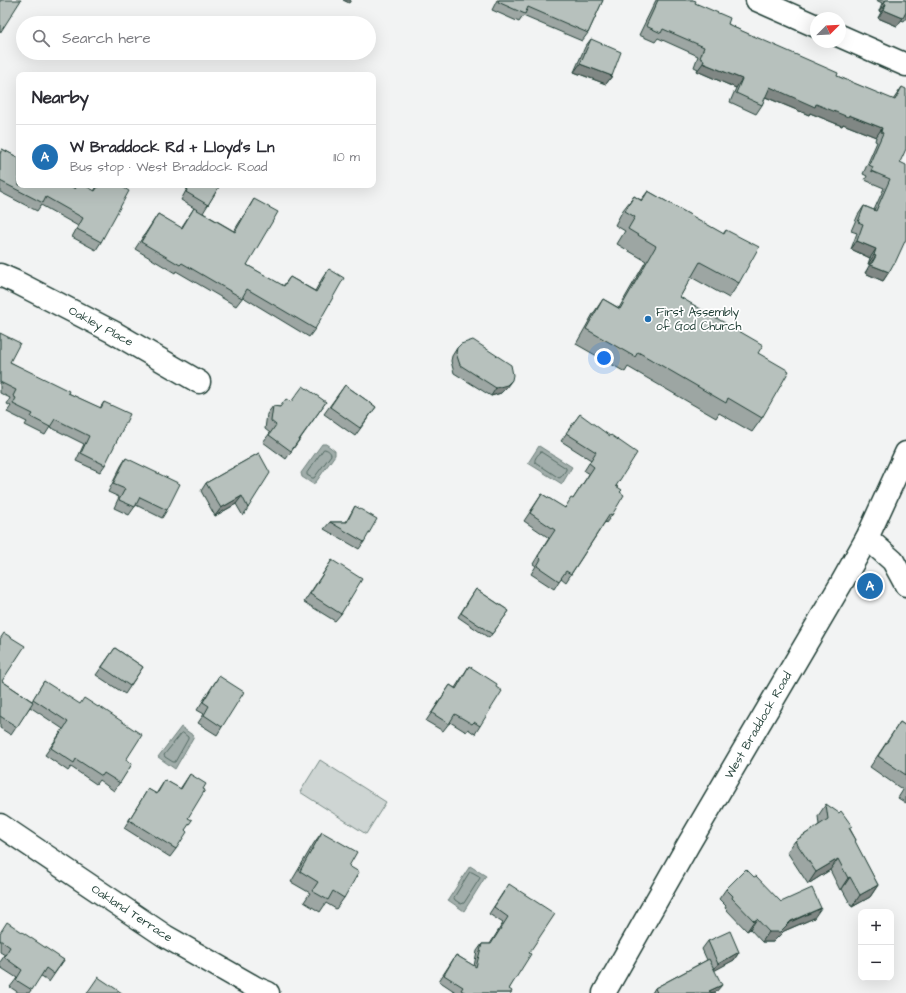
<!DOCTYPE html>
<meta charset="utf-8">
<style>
body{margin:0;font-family:"Architects Daughter",sans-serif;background:#f7f7f7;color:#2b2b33}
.controls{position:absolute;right:12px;bottom:12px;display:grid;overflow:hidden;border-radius:8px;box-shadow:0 4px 16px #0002}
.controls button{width:36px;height:36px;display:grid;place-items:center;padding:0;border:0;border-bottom:1px solid #e1e1e2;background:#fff;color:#2b2b33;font:20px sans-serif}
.compass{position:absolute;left:810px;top:12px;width:36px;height:36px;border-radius:50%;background:#fff;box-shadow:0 4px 16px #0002;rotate:66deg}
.you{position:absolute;left:604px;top:358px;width:14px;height:14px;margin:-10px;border:3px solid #fff;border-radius:50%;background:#1a73e8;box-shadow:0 0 0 6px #1a73e833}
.badge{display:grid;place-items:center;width:26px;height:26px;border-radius:50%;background:#1f6fb2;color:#fff;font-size:13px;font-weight:700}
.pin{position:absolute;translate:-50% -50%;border:2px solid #fff;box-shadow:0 1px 4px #0006}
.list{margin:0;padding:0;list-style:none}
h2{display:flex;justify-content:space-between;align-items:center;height:52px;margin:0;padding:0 16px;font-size:17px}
h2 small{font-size:13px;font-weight:400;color:#7c7c81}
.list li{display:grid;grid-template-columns:26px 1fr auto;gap:12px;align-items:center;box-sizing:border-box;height:64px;padding:0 16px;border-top:1px solid #e1e1e2}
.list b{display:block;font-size:15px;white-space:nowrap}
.list p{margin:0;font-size:13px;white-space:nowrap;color:#7c7c81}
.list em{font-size:13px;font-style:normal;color:#7c7c81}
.icon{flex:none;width:22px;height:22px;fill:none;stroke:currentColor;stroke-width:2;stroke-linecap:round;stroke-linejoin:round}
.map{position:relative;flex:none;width:906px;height:993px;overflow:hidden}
.search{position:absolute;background:#fff;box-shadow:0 4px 16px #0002;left:16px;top:16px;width:360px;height:44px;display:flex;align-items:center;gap:10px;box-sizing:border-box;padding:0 14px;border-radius:22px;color:#7c7c81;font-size:15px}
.panel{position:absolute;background:#fff;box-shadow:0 4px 16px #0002;left:16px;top:72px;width:360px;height:116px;border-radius:8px}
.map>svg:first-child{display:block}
</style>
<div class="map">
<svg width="906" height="993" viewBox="0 0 906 993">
<rect width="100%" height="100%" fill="#f2f3f3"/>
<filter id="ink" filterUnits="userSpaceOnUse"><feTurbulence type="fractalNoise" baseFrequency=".025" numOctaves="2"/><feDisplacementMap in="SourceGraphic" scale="8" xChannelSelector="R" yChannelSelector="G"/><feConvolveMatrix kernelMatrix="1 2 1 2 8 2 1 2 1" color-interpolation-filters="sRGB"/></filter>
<g filter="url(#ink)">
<!-- green -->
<polygon fill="#ced5d3" stroke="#768984" points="320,760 386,802 366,834 300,792"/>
<!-- water -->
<g fill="#a1adaa" stroke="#6d807b">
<polygon points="322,444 326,444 335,451 335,455 316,482 313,484 302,477 301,473"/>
<polygon points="539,446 572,467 562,484 528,463"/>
<polygon points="181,727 194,736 175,769 158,757"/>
<polygon points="470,866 486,876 464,911 448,900"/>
</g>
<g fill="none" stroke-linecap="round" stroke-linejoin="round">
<!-- shore -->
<g stroke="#536a63" stroke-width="1">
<path d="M324,449C327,449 331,452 331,455L314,478H312L307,475V473Z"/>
<path d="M541,452L566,468V470L561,477L559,478L535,462C534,459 538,454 541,452Z"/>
<polygon points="183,733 188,737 188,739 175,762 173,762 165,757 164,755 181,734"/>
<polygon points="470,872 472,872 479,876 480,878 464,903 461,904 455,900 454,898"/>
</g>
<!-- street casing -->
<g stroke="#1f3d34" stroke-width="25">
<g id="street">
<polyline points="757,0 816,26"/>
<polyline points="840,36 906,65"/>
<polyline points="0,275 16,282 113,332 199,382"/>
<polyline points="867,538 893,561 906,585"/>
<polyline points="0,825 165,936 256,988 268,993"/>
</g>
</g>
<!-- secondary casing -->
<g stroke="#1f3d34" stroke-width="25">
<polyline id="secondary" points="604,993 688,845 841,584 867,538 906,453"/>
</g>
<!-- street -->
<use href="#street" stroke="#fff" stroke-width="22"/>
<!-- secondary -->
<use href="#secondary" stroke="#fff" stroke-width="22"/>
</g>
<!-- wall -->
<g fill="#9da6a3" stroke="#1f3d34">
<polygon points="497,0 603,0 588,33 582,41 523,16 519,22 492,10"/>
<polygon points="656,0 693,0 695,3 733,27 837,76 893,100 902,87 900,162 890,270 883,281 865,273 870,264 868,264 870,258 851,249 857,233 851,231 858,215 864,206 874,210 884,188 865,180 867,176 863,174 877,142 875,141 876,137 843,124 842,126 810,113 809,115 765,97 762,105 756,114 730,102 736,88 697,71 698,69 694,67 698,56 658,38 655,42 639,35"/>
<polygon points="876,0 906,0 906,18 904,21 901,20 897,26 878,18 881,12 879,11 882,3"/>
<polygon points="591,39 612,76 606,84 574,72 585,47"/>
<polygon points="2,149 75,188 77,185 84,185 94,191 98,185 119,185 101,242 96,250 72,237 78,226 41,205 37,211 0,192 0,153"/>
<polygon points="189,185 220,185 203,213 234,231 254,199 247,265 283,286 290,277 315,291 323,277 329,269 315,329 309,337 243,297 236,306 176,271 175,273 135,249 158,214 181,228 194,208 181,200"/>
<polygon points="648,191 723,234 726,230 739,283 729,298 691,277 680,297 758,353 762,418 752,432 719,413 716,418 628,367 625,372 576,344 593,314 603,299 619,308 646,261 617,244 625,231 615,225 623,210 634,196 641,200"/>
<polygon points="0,333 10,362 68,393 100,408 104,402 105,465 100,472 76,461 84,444 50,427 45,435 25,425 27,422 7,412 11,406 7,404 10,398 0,393"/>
<polygon points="457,348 506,388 501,393 491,396 454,373 451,361 452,356"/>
<polygon points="345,385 376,407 355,436 324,414"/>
<polygon points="291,402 326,402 286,459 263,442 270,433 265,429 267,414 273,406 280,407"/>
<polygon points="580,414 620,492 612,515 606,523 605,522 566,582 561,578 554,589 531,574 536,566 533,564 549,538 524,521 542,494 564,508 573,499 589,474 584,471 591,460 561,441"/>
<polygon points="259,453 248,508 243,516 236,504 215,516 201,491 206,483"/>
<polygon points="126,458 167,510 162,518 136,505 129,515 114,508 119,497 108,492 121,466"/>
<polygon points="355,506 364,542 359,549 324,529 330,522 346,522"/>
<polygon points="332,560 341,614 335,621 304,602"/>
<polygon points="476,589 509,611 489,638 458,617"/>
<polygon points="0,639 2,681 32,701 44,681 126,760 132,764 114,791 99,780 96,784 71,767 68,771 45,755 63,729 30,707 11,735 0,728"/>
<polygon points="115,648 143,667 125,694 96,675"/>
<polygon points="469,666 480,726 475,734 468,729 466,732 450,722 443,731 426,721 450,685 455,688"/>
<polygon points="219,676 222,727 217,735 198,723 204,714 197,710"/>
<polygon points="900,722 906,726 906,803 898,798 903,790 870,767"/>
<polygon points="190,774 188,818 185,830 176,849 170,857 124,828 148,789 156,794 165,780 180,789"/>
<polygon points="826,804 850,829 856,840 855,842 878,885 870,897 852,907 842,889 840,890 830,870 808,884 787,852 795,841 819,825 818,816"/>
<polygon points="322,832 349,866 344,898 336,909 326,903 320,912 304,902 310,893 291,882 314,843"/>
<polygon points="754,877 781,902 814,918 784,931 773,942 762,942 750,929 747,931 725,908 726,906 719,899 726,889"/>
<polygon points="504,891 529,953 509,989 511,993 457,993 439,981 456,955 474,966 477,951 482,944 490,944 503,923 489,914"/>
<polygon points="0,933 64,960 49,982 40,976 29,993 19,993 10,987 17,978 0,967 0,962 5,955 0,952"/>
<polygon points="708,941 739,952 734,960 714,970 716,992 715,993 652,993 655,988 707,960 702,949"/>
</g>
<!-- shaded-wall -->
<g fill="#808784" stroke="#1f3d34">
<polygon points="343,0 351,0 349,3"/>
<polygon points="884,3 886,4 881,12 879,11"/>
<polygon points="884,10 903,18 897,26 878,18"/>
<polygon points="703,63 742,79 736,88 697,71"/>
<polygon points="580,64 612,76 606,84 574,72"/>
<polygon points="770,87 849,115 882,128 876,137 843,124 842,126 810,113 809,115 763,96"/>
<polygon points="857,241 876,249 870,258 851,249"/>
<polygon points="874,255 876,256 870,264 868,264"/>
<polygon points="871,265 889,272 883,281 865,273"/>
<polygon points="512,380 506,388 501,393 491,396 496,388"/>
<polygon points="242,496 236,504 215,516 221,508"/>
<polygon points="838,859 830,870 808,884 816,872"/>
<polygon points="850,877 842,889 840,890 848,878"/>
<polygon points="878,885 870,897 852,907 860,895"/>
<polygon points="821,908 814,918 784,931 773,942 762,942 769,932"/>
<polygon points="757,919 750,929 747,931 754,921"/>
<polygon points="739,952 734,960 712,972 718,964"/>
<polygon points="722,985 716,992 708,993 709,991"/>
</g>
<!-- building -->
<g fill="#b7c1bd" stroke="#1f3d34">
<polygon points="0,0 21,0 0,33"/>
<polygon points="499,0 603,0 588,33 528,7 525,14 498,2"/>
<polygon points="658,0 693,0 696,1 695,3 730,18 728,24 734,27 733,27 838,73 837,76 895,100 902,87 906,89 906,149 900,162 906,165 906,239 895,263 894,263 889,272 871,265 876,256 874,255 876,249 857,241 863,224 858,222 864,206 876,211 890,179 871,171 873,167 869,165 883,133 881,132 882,128 849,115 848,117 816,104 815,107 770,87 762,105 736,93 742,79 703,63 704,60 700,58 704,47 663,29 661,33 646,26"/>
<polygon points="886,0 906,0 906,12 903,18 884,10 886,4 884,3"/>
<polygon points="591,39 621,52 612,76 580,64"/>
<polygon points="2,149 19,158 19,185 69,185 75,189 78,185 84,185 95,191 99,185 119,185 129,191 101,242 77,229 83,218 46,197 43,203 0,181 0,154"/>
<polygon points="190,185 220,185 208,205 186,192"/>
<polygon points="648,191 724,234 726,230 759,247 739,283 700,262 680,297 763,345 758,353 789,371 762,418 728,398 726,403 638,352 635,357 586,329 603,299 620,309 656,246 628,229 635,217 625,211 634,196 642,201"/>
<polygon points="254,199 278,212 247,265 284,286 290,277 316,292 329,269 344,278 315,329 247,289 242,298 182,263 180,265 141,242 158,214 182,228 194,208 235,232"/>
<polygon points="0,333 20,343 10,362 69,391 68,393 101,408 104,402 130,414 105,465 81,453 89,436 55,419 50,427 31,417 33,414 13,404 16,398 13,396 16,390 0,382"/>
<polygon points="473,340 511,365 513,375 512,380 507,385 496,388 460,365 456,353 457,348 461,344"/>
<polygon points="345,385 376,407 360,428 330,407"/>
<polygon points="303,386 326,402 291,451 269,435 276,425 271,421 273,406 280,407 286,399 291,402"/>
<polygon points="580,414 610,436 611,435 637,453 616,486 622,490 620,492 624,495 612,515 610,514 571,574 566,571 559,581 537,566 541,559 538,556 555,530 530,513 542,494 565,508 571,498 573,499 594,467 589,463 596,452 566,433"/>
<polygon points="259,453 270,473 248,508 242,496 221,508 206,483"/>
<polygon points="126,458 180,484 167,510 140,497 135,507 119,500 125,489 113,484"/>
<polygon points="355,506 377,519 364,542 330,522 347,522"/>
<polygon points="332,560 362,579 341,614 310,594"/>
<polygon points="476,589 509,611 492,634 461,613"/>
<polygon points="4,633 25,646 2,681 33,702 17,727 0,716 0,639"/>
<polygon points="115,648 143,667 130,686 102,667"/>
<polygon points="469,666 497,684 496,687 502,691 480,726 474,722 472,724 455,714 449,724 432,713 450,685 456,689"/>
<polygon points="219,676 244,692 222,727 204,715 209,706 203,702"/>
<polygon points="44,681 80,704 84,698 98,707 99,706 142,735 126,760 132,764 120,783 104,773 102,776 76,759 74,763 51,748 68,722 33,699"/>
<polygon points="900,722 906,726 906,775 878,756"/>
<polygon points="190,774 206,784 203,789 205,790 188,818 192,820 185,830 187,832 176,849 129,820 148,789 157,794 165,780 181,789"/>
<polygon points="826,804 839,813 841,811 852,826 849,828 856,840 855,841 878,885 860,895 850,877 848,878 838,859 816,872 795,841 828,819"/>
<polygon points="322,832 357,852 349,866 359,872 344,898 333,891 328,900 312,891 318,882 300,871"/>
<polygon points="746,869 754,877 756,876 781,902 812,888 821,908 791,921 780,932 769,932 757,919 754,921 732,898 733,896 726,889"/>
<polygon points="509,884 555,914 529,953 531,954 509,989 512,991 511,993 466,993 461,990 463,987 444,975 456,955 476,967 482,944 491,944 508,917 494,907"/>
<polygon points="7,922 64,960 54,974 46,968 32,990 16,980 22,970 4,957 10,947 0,940 0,933"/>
<polygon points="730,931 739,952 718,964 708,941"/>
<polygon points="709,959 722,985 709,991 712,993 657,993 655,988"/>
<polygon points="98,977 122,993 87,993"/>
</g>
</g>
<!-- markers -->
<circle fill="#1f6fb2" stroke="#fff" stroke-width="1.5" cx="648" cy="319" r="4"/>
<g text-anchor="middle" stroke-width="3.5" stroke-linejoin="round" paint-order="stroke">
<!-- poi labels -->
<g font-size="12" fill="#1f3d34" stroke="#fff" text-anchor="start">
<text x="656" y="316">First Assembly<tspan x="656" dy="14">of God Church</tspan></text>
</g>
<!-- street labels -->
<g font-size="12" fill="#1f3d34" stroke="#fff">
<text transform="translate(101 326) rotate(28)" y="4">Oakley Place</text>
<text transform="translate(758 725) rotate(-60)" y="4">West Braddock Road</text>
<text transform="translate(132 913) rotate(33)" y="4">Oakland Terrace</text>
</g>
</g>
</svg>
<div class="controls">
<button>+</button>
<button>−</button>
</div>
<svg class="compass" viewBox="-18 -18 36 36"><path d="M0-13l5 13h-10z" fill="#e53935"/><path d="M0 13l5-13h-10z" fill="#7c7c81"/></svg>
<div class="you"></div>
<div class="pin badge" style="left:870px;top:586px">A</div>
<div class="search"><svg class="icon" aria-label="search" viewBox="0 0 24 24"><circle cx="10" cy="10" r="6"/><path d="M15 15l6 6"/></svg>Search here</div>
<section class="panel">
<h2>Nearby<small></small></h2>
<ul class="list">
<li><span class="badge">A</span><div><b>W Braddock Rd + Lloyd's Ln</b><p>Bus stop · West Braddock Road</p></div><em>110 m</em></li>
</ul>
</section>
</div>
